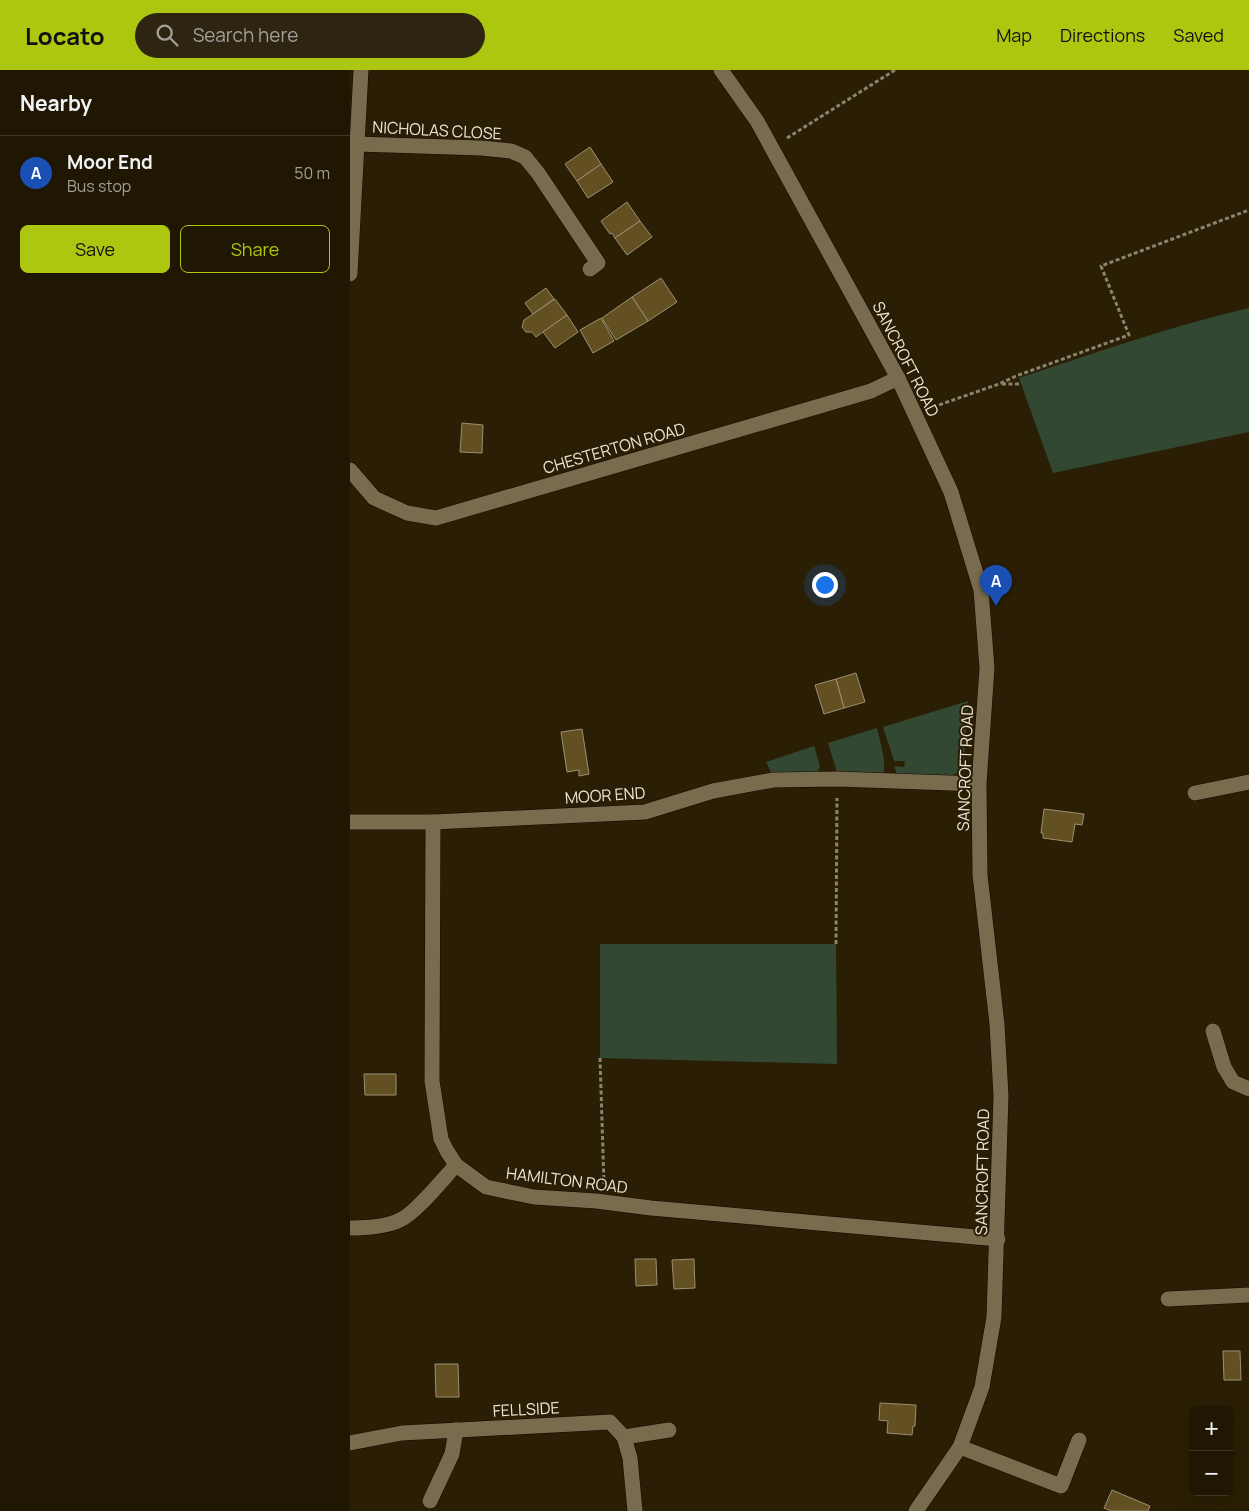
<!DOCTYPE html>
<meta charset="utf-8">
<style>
body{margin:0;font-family:Manrope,sans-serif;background:#2d2412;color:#f1f3f6}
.controls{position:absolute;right:15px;bottom:15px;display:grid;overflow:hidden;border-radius:8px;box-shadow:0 5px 20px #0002}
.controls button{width:45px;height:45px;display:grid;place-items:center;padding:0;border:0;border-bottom:1px solid #3d3625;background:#201703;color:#f1f3f6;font:25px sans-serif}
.you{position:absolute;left:474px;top:514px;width:18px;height:18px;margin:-12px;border:4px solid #fff;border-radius:50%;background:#1a73e8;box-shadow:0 0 0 8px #1a73e833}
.badge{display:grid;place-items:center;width:32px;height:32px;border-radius:50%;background:#adc60f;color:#fff;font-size:16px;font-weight:700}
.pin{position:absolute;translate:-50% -41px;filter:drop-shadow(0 1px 2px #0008)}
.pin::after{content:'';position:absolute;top:26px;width:18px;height:15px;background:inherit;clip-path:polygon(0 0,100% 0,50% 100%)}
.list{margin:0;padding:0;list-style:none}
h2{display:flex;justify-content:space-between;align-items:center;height:65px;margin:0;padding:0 20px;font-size:21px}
h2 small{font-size:16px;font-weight:400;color:#a29f9a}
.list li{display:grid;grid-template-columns:32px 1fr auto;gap:15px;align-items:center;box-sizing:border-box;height:75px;padding:0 20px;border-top:1px solid #3d3625}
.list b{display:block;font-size:19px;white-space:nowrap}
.list p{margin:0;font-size:16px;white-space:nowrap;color:#a29f9a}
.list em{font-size:16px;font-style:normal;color:#a29f9a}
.actions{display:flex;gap:10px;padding:15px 20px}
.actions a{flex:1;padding:11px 0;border:1px solid #adc60f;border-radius:8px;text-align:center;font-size:18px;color:#adc60f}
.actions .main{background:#adc60f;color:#111}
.icon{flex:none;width:28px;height:28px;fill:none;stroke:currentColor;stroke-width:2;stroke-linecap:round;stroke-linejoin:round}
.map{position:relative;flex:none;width:899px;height:1441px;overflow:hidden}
header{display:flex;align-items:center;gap:30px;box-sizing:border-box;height:70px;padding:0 25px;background:#adc60f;color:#111}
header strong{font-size:24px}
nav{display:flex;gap:28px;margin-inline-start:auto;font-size:18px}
.search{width:350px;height:45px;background:#2d2412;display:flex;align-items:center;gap:12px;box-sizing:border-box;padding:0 18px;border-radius:28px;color:#a29f9a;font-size:19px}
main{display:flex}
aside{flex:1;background:#201703}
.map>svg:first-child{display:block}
</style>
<header>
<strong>Locato</strong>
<div class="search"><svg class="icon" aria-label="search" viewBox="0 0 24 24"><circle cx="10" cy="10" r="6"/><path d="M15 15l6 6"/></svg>Search here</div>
<nav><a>Map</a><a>Directions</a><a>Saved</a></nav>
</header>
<main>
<aside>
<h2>Nearby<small></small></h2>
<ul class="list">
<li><span class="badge" style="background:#1a4fb4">A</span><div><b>Moor End</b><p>Bus stop</p></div><em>50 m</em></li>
</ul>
<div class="actions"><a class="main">Save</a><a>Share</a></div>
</aside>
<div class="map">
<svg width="899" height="1441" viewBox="0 0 899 1441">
<rect width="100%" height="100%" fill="#2a1f04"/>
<!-- green -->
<g fill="#334832">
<path d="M899,238V362L703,403L669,308C745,283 821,256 899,238Z"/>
<polygon points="618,631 614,693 607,703 598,707 547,704 544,696 554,697 555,691 544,691 533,657"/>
<path d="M527,658C530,673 537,691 533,705L487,702L478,673Z"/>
<polygon points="464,676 470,696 467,703 427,704 421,702 416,692"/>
<polygon points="250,874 486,874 487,994 250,988"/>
</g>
<!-- building -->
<g fill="#635022" stroke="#9d8f71">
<polygon points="240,77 251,94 227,111 215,94"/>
<polygon points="251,94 263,112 238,128 227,111"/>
<polygon points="277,132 290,151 265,168 262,163 260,164 251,151"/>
<polygon points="290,151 302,167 277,185 265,168"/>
<polygon points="311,208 327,232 298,251 282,227"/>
<polygon points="196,218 204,229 183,244 175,233"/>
<polygon points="282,227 298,251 266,270 252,248"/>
<polygon points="205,229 217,245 186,267 182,262 176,262 172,257 174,250"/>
<polygon points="217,245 228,262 205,278 193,262"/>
<polygon points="251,248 264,271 243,283 230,260"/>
<polygon points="112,353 133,355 132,383 110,382"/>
<polygon points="506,603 515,632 494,638 486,609"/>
<polygon points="486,609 494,638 474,644 465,615"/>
<polygon points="232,659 239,704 229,706 229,700 217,702 211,662"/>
<polygon points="694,739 734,744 732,755 725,754 722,772 693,768 693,763 691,763"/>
<polygon points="14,1004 46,1004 46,1025 15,1025"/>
<polygon points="285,1189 306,1189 307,1215 286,1216"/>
<polygon points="344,1189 345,1218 324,1219 322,1190"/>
<polygon points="873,1281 890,1281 891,1310 874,1310"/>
<polygon points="85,1294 108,1294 109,1327 86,1327"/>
<polygon points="530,1333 566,1335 565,1356 563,1356 562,1365 537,1363 538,1351 529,1350"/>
<polygon points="762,1420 800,1436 798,1441 761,1441 754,1438"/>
</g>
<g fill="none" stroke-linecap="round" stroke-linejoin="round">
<!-- minor casing -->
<g stroke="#130800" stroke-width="16">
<g id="minor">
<polyline points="371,0 407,51 548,308 601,422 631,520 637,598 629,714 630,805 647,954 651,1026 644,1247 632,1317 610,1377 566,1441"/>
<polyline points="7,74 131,78 161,81 175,87 188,103 248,193 240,199"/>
<polyline points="0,204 11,0"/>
<polyline points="0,400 24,428 57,443 86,448 521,321 548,308"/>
<polyline points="845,723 899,712"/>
<polyline points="0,752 83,752 295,742 363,721 423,710 487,709 629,714"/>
<polyline points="83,752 82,1011 91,1069 97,1081 106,1095 136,1117 184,1127 246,1131 301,1138 648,1169"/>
<polyline points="863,961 874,997 883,1012 899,1019"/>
<path d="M0,1158C16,1158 36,1157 50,1150C65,1144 93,1109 106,1095"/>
<polyline points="818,1229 899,1225"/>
<polyline points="274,1367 319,1360"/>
<polyline points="0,1373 52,1363 260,1352 274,1367 280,1388 285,1441"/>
<polyline points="610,1377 711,1416 729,1370"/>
<polyline points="80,1431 102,1384 106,1360"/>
</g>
</g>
<!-- path -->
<g stroke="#8c836e" stroke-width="3" stroke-dasharray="4 2.5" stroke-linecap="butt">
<polyline points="437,68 545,0"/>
<polyline points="652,314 671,314"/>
<polyline points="583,337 649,314 666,306 779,265 751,196 899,140"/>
<polyline points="486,874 487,728"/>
<polyline points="250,988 254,1114"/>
</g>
<!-- minor -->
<use href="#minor" stroke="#786b4e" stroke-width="15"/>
</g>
<g text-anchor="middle" stroke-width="4" stroke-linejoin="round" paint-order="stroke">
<!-- street labels -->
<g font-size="16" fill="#ece5d5" stroke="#2a1f04">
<text transform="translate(87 60) rotate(3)" y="6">NICHOLAS CLOSE</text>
<text transform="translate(556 289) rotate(63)" y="6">SANCROFT ROAD</text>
<text transform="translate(264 378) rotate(-16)" y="6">CHESTERTON ROAD</text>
<text transform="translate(615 698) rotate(-88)" y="6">SANCROFT ROAD</text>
<text transform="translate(255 725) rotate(-4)" y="6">MOOR END</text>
<text transform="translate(632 1102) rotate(-89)" y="6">SANCROFT ROAD</text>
<text transform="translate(217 1110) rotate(7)" y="6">HAMILTON ROAD</text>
<text transform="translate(176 1339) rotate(-3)" y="6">FELLSIDE</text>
</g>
</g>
</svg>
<div class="controls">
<button>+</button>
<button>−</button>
</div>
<div class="you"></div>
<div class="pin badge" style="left:646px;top:536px;background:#1a4fb4">A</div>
</div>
</main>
